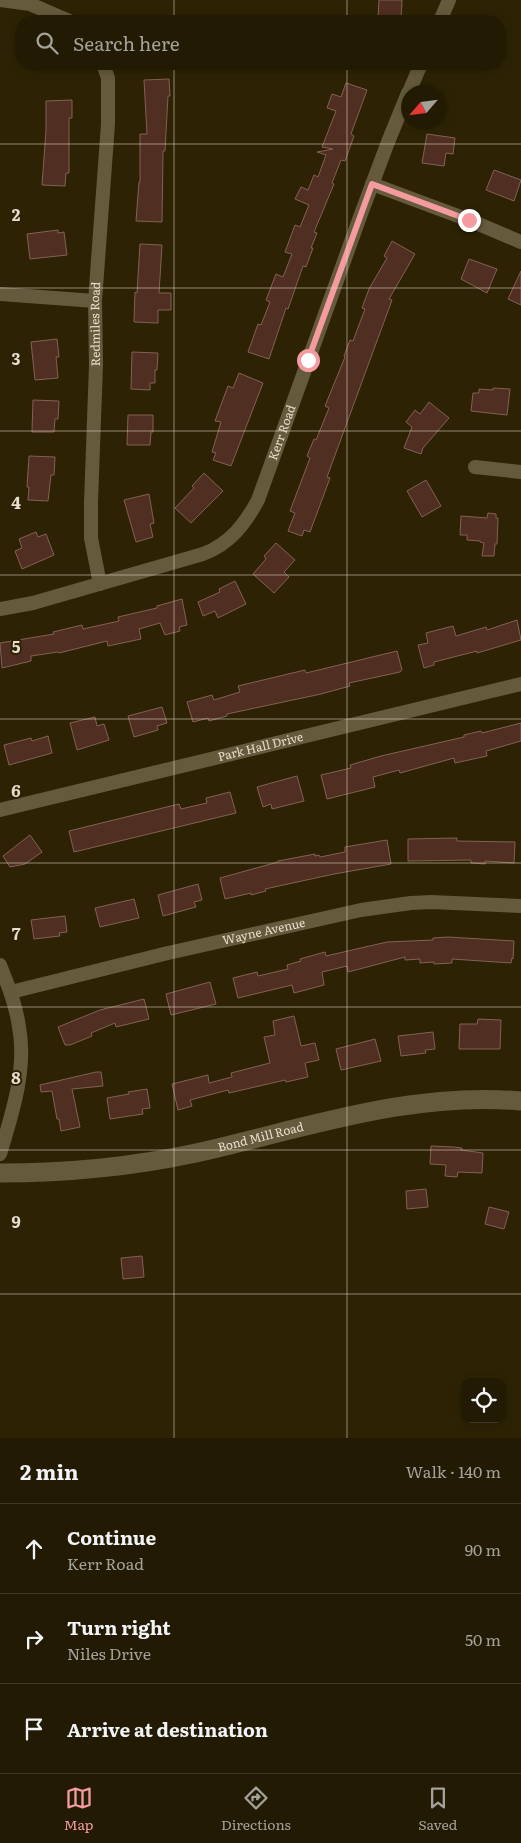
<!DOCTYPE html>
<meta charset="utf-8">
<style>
body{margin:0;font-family:Literata,serif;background:#2e2712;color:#f1f3f6}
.controls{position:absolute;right:15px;bottom:15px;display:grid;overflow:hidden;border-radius:10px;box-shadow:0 2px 8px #0003}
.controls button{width:45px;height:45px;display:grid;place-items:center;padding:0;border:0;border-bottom:1px solid #3f3825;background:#221a03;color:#f1f3f6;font:25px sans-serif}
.compass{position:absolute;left:401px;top:85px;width:45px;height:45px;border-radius:50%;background:#221a03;box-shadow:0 2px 8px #0003;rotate:242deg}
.stop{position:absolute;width:15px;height:15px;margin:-11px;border:4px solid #f49b9f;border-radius:50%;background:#fff}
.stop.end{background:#f49b9f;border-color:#fff;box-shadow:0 1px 5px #0008}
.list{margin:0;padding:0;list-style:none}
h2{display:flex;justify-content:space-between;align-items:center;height:65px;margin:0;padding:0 20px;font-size:21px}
h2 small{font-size:16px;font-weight:400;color:#a2a19a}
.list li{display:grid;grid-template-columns:32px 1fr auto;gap:15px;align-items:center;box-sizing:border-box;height:90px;padding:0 20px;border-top:1px solid #3f3825}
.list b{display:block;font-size:19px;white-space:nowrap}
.list p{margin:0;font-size:16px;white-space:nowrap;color:#a2a19a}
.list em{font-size:16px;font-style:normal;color:#a2a19a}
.icon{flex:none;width:28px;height:28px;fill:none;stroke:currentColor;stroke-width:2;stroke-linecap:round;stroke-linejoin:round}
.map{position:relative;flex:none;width:521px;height:1438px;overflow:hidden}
.search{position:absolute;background:#221a03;box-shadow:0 2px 8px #0003;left:15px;right:15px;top:15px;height:55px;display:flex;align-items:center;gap:12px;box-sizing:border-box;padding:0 18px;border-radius:20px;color:#a2a19a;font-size:19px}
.sheet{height:335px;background:#221a03}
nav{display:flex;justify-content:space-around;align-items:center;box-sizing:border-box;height:70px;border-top:1px solid #3f3825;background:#221a03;font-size:14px;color:#a2a19a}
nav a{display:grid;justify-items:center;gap:2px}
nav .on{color:#f49b9f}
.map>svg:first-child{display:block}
</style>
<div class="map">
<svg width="521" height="1438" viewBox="0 0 521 1438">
<rect width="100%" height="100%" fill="#2d2304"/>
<!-- building -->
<g fill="#502e21" stroke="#826154">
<polygon points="379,0 402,0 401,20 378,18"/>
<polygon points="169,79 170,96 168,96 165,151 163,151 162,222 136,221 139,182 140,182 140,134 147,134 144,80"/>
<polygon points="346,83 367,90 351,134 354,136 345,161 341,160 332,183 334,184 314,232 317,233 311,248 313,248 306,267 303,266 288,309 286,308 269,359 248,352 258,324 261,325 270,302 266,300 276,274 283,277 292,254 285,252 295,225 300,227 309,205 295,199 301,187 308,190 314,175 318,177 326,155 317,152 333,149 322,147 336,111 327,108 332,94 341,97"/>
<polygon points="72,100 72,118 69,118 69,173 66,173 65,186 42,185 46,131 46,101"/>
<polygon points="427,134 455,138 453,154 446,153 444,166 422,163"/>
<polygon points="494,170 521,180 514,201 486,190"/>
<polygon points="58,230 58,233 64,232 67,255 30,259 27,234"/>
<polygon points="392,241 415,254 389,299 392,300 327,477 330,478 310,532 304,530 302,536 288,531 295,513 290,511 310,458 307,456 314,439 316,440 329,408 325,406 345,357 344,356 350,340 353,341 365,309 362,308 369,289 387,258 384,256"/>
<polygon points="140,244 162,245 159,293 171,293 171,310 158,310 158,323 134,322 135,292 137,293"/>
<polygon points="469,259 497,269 487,293 461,279"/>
<polygon points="521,271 521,305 508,299"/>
<polygon points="57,339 59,357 56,357 58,378 35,380 31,342"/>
<polygon points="132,352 158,353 157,370 155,370 155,383 150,383 150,390 131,389"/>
<polygon points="239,373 263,383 231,466 213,460 216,453 212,452 221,422 215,421 228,386 233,388"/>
<polygon points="493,388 510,389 507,415 471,411 473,393 479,393 479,389 493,390"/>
<polygon points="33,400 59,401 58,419 55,419 54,432 32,432"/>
<polygon points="429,402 449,418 423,448 421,454 404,448 412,427 406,422 415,410 420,414"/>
<polygon points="128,415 153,415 153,432 151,432 150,445 127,445"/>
<polygon points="29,456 55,457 54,475 51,475 48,501 28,500 29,487 27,487"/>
<polygon points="204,473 223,491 191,523 175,508 194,488 192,486"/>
<polygon points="426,480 441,506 422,517 407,491"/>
<polygon points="149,494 154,523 150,524 153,537 136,542 124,500"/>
<polygon points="488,513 496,514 496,518 498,518 497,544 495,544 494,556 482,556 484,543 480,542 480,541 467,540 467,535 460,535 461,516 487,518"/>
<polygon points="36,532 38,537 46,534 54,555 22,569 15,551 22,548 19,539"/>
<polygon points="276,543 295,560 284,572 289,577 274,593 253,574 266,559 264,556"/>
<polygon points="235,581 246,604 218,618 215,611 203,616 198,602 220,592 219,589"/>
<polygon points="182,599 187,625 179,627 180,631 165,635 160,623 139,629 141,639 108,646 107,641 59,653 58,652 31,656 31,661 2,668 0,643 54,634 53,632 82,625 83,629 119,621 118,617 157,608 157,606"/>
<polygon points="517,620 521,640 477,653 477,651 434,662 434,665 424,668 418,645 428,643 426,633 453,626 456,636 486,627 487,630"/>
<polygon points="397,651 402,670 400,672 349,683 350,686 321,694 227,714 227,716 209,721 208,718 193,722 187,702 212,695 214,700 240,692 238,686 305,670 306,673"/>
<polygon points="162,707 167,723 157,726 158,730 134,737 128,716"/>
<polygon points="95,717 97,726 104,724 109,740 77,750 70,723"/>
<polygon points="521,723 521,741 486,751 487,756 455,763 454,758 400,773 399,770 373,777 375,787 327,799 321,775 351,768 350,765 381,756 464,737 464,735 481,731 482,733"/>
<polygon points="48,736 52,753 9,765 4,745 31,738 32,741"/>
<polygon points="297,776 304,801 272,809 271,804 263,807 257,787"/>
<polygon points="230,792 236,813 74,852 69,831 179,804 181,809 207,803 206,798"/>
<polygon points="30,835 42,852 25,864 10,867 3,856"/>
<polygon points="457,838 457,841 515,842 514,863 485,861 485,864 471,863 471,860 408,861 408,839"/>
<polygon points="387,840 391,864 334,874 265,889 266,891 251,895 251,893 225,899 220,878 278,862 278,861 315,854 315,856 319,855 320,857 345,852 345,847"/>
<polygon points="198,884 202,900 194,902 196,907 163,916 158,895"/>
<polygon points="134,899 139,918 100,927 95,908"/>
<polygon points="65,916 67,932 59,933 60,936 34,939 31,920"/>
<polygon points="448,937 514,941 513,959 512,958 511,963 452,959 452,963 434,964 434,962 420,963 420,959 405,960 405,957 348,972 347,966 322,972 324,985 294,993 292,985 238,998 233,978 257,972 258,976 288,969 287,965 301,961 300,959 325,952 326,956 387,942 433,940 433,938"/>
<polygon points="210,982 216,1004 171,1015 166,994"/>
<polygon points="144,999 149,1019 116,1027 115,1023 91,1033 92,1036 70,1045 65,1045 58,1027 100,1010"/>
<polygon points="294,1016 301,1046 315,1043 319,1060 305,1063 308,1077 286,1082 285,1080 229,1093 228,1090 190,1100 192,1106 178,1110 172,1084 208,1075 209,1083 232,1077 231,1073 270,1063 264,1037 275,1035 273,1021"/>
<polygon points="478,1019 501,1020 500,1049 459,1049 460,1024 477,1024"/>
<polygon points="433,1032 435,1049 425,1050 426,1053 401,1056 398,1036"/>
<polygon points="375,1039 381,1061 341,1070 336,1049"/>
<polygon points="96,1072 101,1072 103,1086 72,1089 80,1127 61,1131 59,1119 57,1119 52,1091 41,1092 40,1085"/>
<polygon points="147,1089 150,1108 142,1109 143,1114 110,1119 107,1098 129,1094 128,1092"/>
<polygon points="431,1146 454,1147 462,1148 461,1150 483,1153 482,1173 458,1172 457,1177 445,1176 446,1165 430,1164"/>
<polygon points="426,1189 428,1207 407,1209 406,1191"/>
<polygon points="489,1207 509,1212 504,1229 485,1224"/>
<polygon points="142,1256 144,1277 123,1279 121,1258"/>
</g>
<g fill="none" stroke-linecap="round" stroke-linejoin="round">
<!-- street -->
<g stroke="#655a3b" stroke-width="14">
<polyline points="0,0 30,4 69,21"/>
<polyline points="440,21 449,0"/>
<polyline points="409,92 421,64"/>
<polyline points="372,184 469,220 521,242"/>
<polyline points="0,294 95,301"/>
<polyline points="475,467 521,472"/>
<path id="s1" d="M100,584L91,538V502L96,365L95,301L108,124V78L103,64"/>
<path id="s2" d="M0,609L33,603L203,554C230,544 245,524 258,500L361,214L388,142L408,93"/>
<path id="s3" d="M0,810L521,684"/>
<path d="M0,965C8,985 16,1005 19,1027C27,1069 12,1114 0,1154"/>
<path id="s4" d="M11,992L168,953L361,910L411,903L431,902L521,906"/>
</g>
<!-- secondary -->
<path stroke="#655a3b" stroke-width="19" id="s5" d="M0,1173C66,1173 131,1167 196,1153C303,1129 410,1091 521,1101"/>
</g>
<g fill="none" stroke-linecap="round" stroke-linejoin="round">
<!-- route -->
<polyline stroke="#f49b9f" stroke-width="6" points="308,360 372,184 469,220"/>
</g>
<!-- grid -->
<path fill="none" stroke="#e6dfce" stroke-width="1" stroke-opacity="0.55" d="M174,0V21M347,0V21M174,64V1438M347,64V1438M0,144H521M0,288H521M0,431H521M0,575H521M0,719H521M0,863H521M0,1007H521M0,1150H521M0,1294H521"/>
<g text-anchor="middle" stroke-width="4" stroke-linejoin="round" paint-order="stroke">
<!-- street labels -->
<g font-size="12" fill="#e6dfce" stroke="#2d2304">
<text dy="4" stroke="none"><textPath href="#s1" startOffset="261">Redmiles Road</textPath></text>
<text dy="4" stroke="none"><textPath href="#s2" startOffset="361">Kerr Road</textPath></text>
<text dy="4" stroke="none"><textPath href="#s3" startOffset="268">Park Hall Drive</textPath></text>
<text dy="4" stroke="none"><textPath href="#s4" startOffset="260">Wayne Avenue</textPath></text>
<text dy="4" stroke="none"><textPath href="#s5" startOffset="264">Bond Mill Road</textPath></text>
</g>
</g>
<g font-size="16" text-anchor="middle" font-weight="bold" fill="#e6dfce" stroke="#2d2304" stroke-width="4" stroke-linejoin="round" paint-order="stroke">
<text x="16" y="221">2</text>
<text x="16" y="365">3</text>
<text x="16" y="509">4</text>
<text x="16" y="653">5</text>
<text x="16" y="797">6</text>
<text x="16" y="940">7</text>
<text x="16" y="1084">8</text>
<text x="16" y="1228">9</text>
</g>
</svg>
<div class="controls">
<button><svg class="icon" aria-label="locate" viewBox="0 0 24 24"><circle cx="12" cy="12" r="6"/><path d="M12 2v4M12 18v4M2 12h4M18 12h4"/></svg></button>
</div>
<svg class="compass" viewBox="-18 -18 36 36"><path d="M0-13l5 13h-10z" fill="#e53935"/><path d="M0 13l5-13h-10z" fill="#a2a19a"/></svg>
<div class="stop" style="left:308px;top:360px"></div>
<div class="stop end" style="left:469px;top:220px"></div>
<div class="search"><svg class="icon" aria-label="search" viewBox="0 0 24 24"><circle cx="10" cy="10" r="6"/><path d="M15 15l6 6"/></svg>Search here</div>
</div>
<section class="sheet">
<h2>2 min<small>Walk · 140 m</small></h2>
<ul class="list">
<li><svg class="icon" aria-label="ahead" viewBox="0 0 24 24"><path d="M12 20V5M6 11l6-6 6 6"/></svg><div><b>Continue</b><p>Kerr Road</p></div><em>90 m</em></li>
<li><svg class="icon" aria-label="right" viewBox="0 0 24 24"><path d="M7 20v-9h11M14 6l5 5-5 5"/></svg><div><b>Turn right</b><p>Niles Drive</p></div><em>50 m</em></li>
<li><svg class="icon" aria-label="arrive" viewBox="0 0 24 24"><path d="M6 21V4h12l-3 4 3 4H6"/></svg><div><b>Arrive at destination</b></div></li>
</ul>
</section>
<nav>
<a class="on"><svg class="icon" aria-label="map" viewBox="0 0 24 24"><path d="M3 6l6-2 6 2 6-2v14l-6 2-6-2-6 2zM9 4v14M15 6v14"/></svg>Map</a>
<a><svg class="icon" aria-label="directions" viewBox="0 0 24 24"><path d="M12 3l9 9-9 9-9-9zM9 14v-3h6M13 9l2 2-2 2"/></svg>Directions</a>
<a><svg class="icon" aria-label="saved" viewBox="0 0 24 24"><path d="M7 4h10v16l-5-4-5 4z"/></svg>Saved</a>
</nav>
